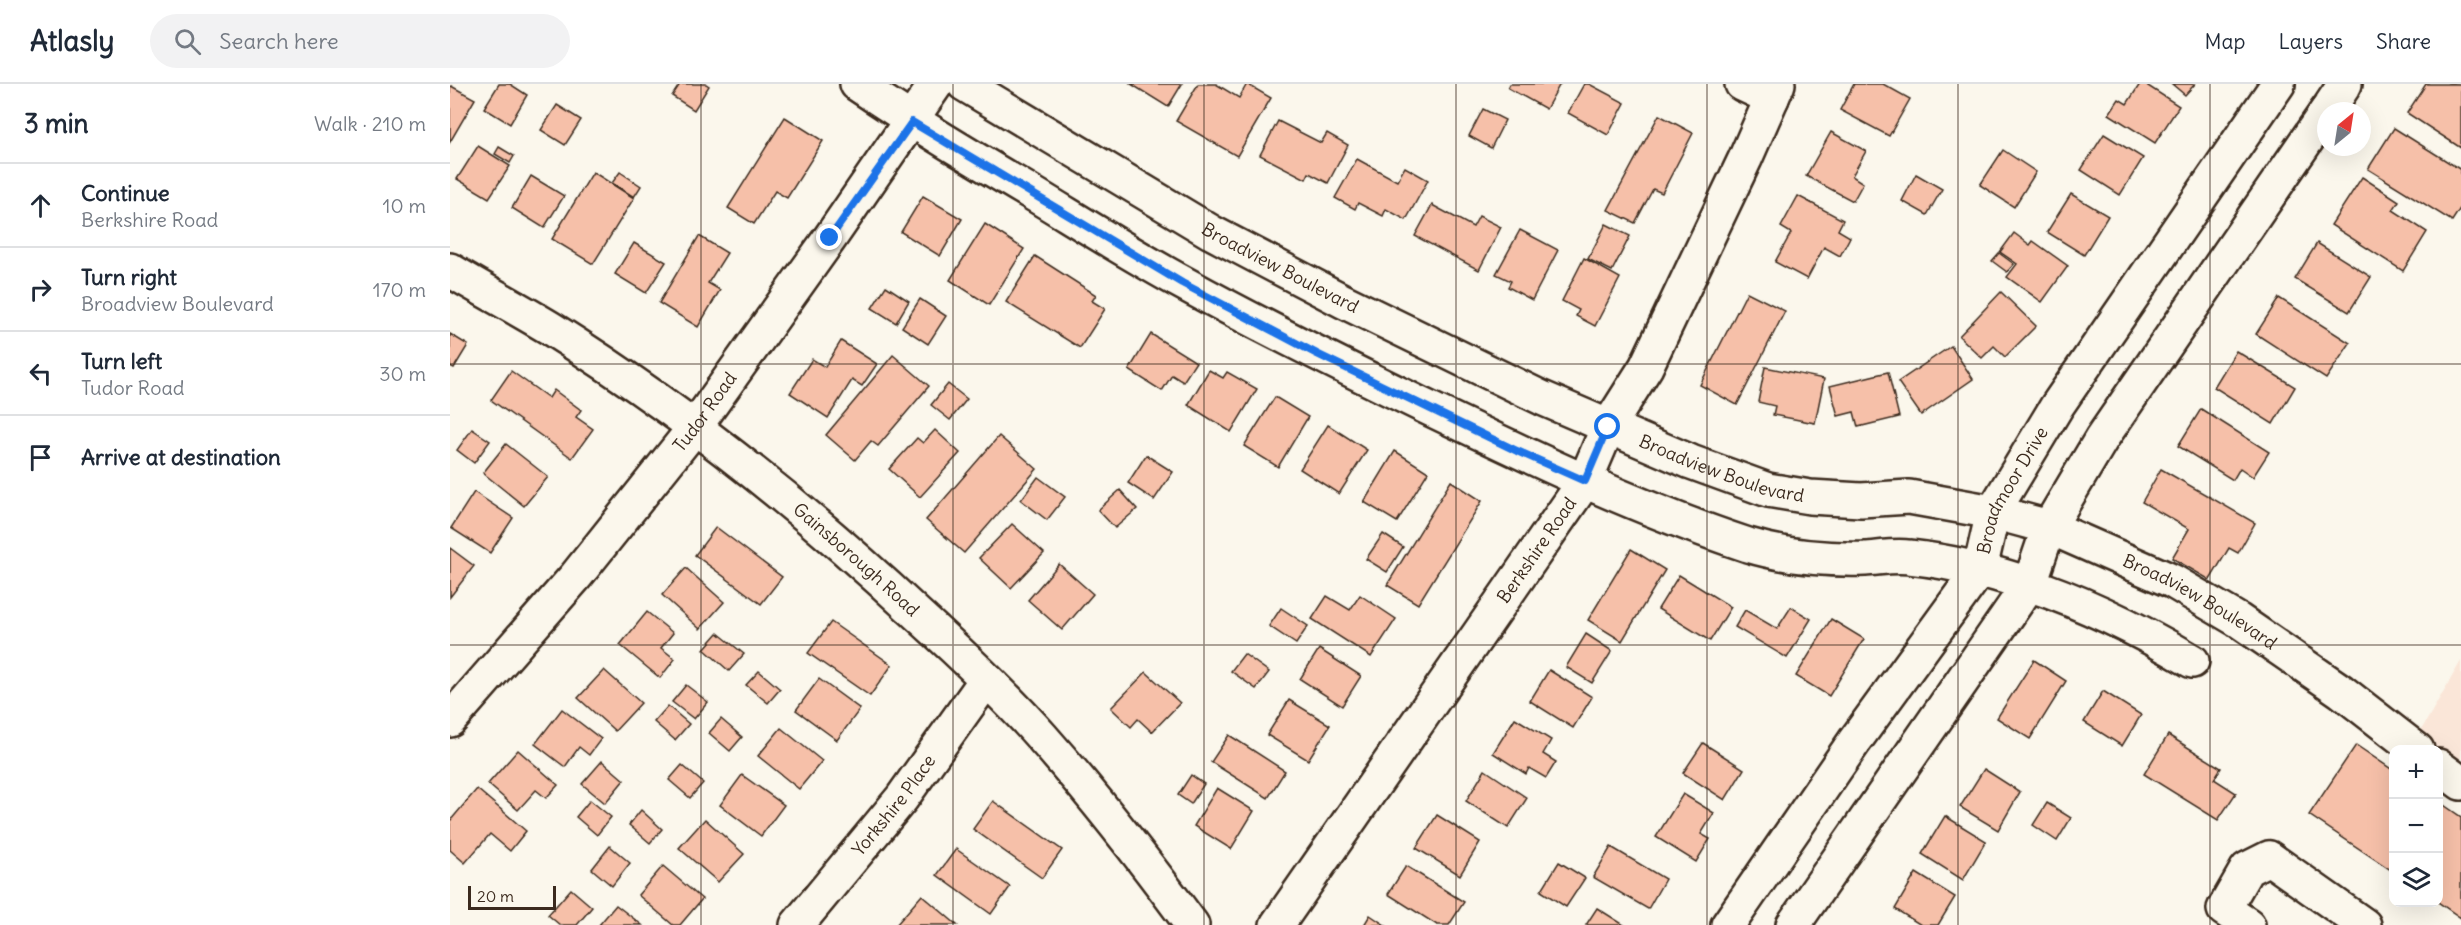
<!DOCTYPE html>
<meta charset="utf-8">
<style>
body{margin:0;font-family:Delius,sans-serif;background:#f2f2f3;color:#1f2937}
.controls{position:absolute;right:18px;bottom:18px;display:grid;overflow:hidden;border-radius:12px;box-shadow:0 6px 24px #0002}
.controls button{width:54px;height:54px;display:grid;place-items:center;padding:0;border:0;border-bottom:2px solid #e0e1e3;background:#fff;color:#1f2937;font:30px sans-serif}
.compass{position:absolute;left:1867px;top:18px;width:54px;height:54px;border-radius:50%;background:#fff;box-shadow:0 6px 24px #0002;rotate:30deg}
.scale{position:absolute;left:18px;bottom:15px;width:88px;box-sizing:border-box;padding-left:6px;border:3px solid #3b2a1e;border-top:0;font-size:16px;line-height:21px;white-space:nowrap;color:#3b2a1e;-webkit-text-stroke:4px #fbf7ec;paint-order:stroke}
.stop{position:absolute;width:18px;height:18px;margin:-14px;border:4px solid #1a73e8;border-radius:50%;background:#fff}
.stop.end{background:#1a73e8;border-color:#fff;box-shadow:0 2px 6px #0008}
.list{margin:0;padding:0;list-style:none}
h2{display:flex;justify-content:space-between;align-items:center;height:78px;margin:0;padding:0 24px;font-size:26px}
h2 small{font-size:20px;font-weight:400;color:#747a83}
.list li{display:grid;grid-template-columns:39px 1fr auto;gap:18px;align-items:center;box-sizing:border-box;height:84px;padding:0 24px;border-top:2px solid #e0e1e3}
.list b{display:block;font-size:22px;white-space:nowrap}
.list p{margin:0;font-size:20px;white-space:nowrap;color:#747a83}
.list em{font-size:20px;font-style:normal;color:#747a83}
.icon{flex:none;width:33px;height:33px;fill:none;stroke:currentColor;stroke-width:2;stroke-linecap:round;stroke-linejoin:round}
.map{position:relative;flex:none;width:2011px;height:841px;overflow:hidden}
header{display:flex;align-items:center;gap:36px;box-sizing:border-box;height:84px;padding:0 30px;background:#fff;border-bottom:2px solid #e0e1e3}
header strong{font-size:28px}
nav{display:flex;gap:33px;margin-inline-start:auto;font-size:21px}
.search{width:420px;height:54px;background:#f2f2f3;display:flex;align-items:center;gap:15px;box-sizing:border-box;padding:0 21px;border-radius:33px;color:#747a83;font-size:22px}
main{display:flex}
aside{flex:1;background:#fff}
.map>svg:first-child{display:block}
</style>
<header>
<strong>Atlasly</strong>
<div class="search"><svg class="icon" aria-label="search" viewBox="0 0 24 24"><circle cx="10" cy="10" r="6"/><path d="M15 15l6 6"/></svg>Search here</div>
<nav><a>Map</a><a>Layers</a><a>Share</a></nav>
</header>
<main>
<aside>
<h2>3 min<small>Walk · 210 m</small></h2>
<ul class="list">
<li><svg class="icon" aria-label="ahead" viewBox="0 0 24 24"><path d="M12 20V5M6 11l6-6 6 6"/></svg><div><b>Continue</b><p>Berkshire Road</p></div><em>10 m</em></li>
<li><svg class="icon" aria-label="right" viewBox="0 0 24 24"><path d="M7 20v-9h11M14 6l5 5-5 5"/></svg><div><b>Turn right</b><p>Broadview Boulevard</p></div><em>170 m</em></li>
<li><svg class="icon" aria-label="left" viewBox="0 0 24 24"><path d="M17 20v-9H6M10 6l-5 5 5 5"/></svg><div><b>Turn left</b><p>Tudor Road</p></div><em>30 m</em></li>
<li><svg class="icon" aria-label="arrive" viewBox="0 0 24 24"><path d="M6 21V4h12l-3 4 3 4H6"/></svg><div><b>Arrive at destination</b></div></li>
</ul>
</aside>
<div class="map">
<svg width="2011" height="841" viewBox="0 0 2011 841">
<rect width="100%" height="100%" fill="#fbf7ec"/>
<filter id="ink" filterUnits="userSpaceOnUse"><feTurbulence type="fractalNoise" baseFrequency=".0167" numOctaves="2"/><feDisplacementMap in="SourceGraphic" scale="12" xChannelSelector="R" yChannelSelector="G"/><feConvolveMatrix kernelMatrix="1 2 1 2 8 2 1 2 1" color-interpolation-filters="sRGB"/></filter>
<g filter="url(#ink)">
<!-- built -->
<polygon fill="#fae6d8" points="2011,577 2011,689 1989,672 1988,666 1980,665 1966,655"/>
<!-- building -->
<g fill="#f6c0a9" stroke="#3b2a1e" stroke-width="1.5">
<polygon points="49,0 60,0 77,11 60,40 34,24"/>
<polygon points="230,0 256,0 259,2 244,26 222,12"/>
<polygon points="681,0 732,0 718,23"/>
<polygon points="748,0 766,0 789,14 797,0 821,14 787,72 726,37"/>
<polygon points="1060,0 1110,0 1096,25 1058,4"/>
<polygon points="1134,0 1139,0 1175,19 1158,51 1118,29"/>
<polygon points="1404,0 1433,0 1460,15 1439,52 1390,26"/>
<polygon points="1690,0 1695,0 1729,22 1705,59 1659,30 1669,15 1677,20"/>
<polygon points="1722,0 1745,0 1735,11"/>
<polygon points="1976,0 2011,0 2011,64 1957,29"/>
<polygon points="1,2 25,15 0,58 0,3"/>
<polygon points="107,21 131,36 115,61 91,46"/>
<polygon points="1033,25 1055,36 1041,64 1019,52"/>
<polygon points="1209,31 1243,49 1212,109 1203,105 1185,139 1158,126"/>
<polygon points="335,33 373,57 337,114 325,107 304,140 278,124"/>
<polygon points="828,37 871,59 877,49 898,61 878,99 859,89 856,95 810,71"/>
<polygon points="1944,44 2011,86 2011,123 2002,137 1918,85"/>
<polygon points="1381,48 1416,67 1402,92 1413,99 1403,117 1356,92"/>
<polygon points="1654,50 1693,74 1670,111 1631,86"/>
<polygon points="28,62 60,82 39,114 7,95"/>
<polygon points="49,63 64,72 60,79 45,70"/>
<polygon points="1553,66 1586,88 1564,123 1530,101"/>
<polygon points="907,75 947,97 955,83 978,96 956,136 936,125 933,132 908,119 905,125 885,114"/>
<polygon points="143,88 184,114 143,180 102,155"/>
<polygon points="170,88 191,102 184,113 162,99"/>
<polygon points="1466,90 1492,105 1477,131 1452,117"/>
<polygon points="81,92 114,112 94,144 62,124"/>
<polygon points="1912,93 1949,117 1943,126 1977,148 1953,187 1881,141"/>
<polygon points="1621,110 1658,132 1634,171 1597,148"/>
<polygon points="473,112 512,135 490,172 451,148"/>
<polygon points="1348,112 1393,136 1388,146 1400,153 1390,172 1374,163 1357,195 1325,178 1341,149 1331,143"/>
<polygon points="982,121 1023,143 1029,132 1051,143 1029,186 965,152"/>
<polygon points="535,140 574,165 539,221 500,196"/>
<polygon points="1156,140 1180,152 1162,187 1138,175"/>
<polygon points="1070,146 1108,166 1082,216 1058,203 1061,197 1046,190"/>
<polygon points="1564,149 1580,161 1583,157 1618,182 1592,218 1557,193 1567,180 1550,168"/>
<polygon points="249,152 277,169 258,199 270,206 248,243 209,219"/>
<polygon points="184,159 216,178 196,209 165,190"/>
<polygon points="1867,159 1921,193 1899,228 1845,195"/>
<polygon points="1549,169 1564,180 1557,188 1542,177"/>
<polygon points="585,172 646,211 642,217 655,225 630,264 556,218"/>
<polygon points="1134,174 1170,194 1145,242 1126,232 1129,226 1112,217"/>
<polygon points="436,202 459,217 446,239 422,224"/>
<polygon points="1297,208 1335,227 1287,321 1250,301"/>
<polygon points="1551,208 1586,242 1555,273 1544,262 1532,274 1509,252"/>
<polygon points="1829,214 1900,259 1876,295 1806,250"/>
<polygon points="470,215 496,232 478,260 452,243"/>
<polygon points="0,250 18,261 4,284 0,282"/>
<polygon points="701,250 746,278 733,298 722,291 712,307 679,286"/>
<polygon points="391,257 427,280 412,302 402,296 378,334 340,309 362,275 375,283"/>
<polygon points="1501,262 1523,295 1471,331 1448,298"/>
<polygon points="1786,267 1845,303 1823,340 1764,303"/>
<polygon points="443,271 479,302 428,362 421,357 405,376 376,351"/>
<polygon points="1315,283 1374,295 1365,339 1323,331 1325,322 1308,318"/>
<polygon points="759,286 773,294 777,288 807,305 781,348 738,321"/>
<polygon points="61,287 99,314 104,306 131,326 126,333 143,345 122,374 41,316"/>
<polygon points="1438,288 1449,333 1408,343 1404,328 1388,332 1380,302"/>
<polygon points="498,300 517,315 500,336 481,321"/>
<polygon points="825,313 858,333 828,383 794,362"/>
<polygon points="1751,325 1819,368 1803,393 1790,384 1783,396 1728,362"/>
<polygon points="878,341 917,366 889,410 850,385"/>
<polygon points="22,345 40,357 24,379 7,366"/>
<polygon points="485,346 510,369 470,413 439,385 467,354 473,359"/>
<polygon points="549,352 587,385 514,469 476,436"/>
<polygon points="56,360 98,393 74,422 33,389"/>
<polygon points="945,367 978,388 947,438 914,418"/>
<polygon points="696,371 723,388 704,416 678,399"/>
<polygon points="1711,385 1805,439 1788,469 1779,464 1760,496 1722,474 1739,445 1692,418"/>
<polygon points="588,393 615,413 597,436 571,416"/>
<polygon points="1001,397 1032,417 968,520 937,501"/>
<polygon points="670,406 687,425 665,444 648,426"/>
<polygon points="24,408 63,434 40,469 1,444"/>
<polygon points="562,440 594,469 561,504 529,474"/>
<polygon points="266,443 332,493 311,520 245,471"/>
<polygon points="933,450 953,463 937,488 916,475"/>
<polygon points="0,464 24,482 0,513"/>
<polygon points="1181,465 1215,486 1172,557 1138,536"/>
<polygon points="609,480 643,510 612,546 578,516"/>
<polygon points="236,484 274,518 250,545 212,511"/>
<polygon points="1229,491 1281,523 1260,557 1208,525"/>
<polygon points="910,511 946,535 921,573 862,535 877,512 900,526"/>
<polygon points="1341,523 1361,535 1337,574 1285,543 1295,526 1327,545"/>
<polygon points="831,524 858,542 846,560 819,542"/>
<polygon points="197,528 223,549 211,564 225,575 210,594 170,561"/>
<polygon points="1381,535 1414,555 1379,612 1346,592"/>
<polygon points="381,538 442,581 420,612 358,569"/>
<polygon points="268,549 294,570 279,587 254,565"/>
<polygon points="1136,550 1162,567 1142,599 1116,583"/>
<polygon points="869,565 911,592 892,622 850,595"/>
<polygon points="794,570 819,588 806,605 781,587"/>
<polygon points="1584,576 1616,597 1580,655 1547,634"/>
<polygon points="154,586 191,619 165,647 128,614"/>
<polygon points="1099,586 1142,613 1123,644 1080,617"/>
<polygon points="309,587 330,605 318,619 296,601"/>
<polygon points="696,588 730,619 702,648 688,635 681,643 661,624"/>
<polygon points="369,595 410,625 387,656 346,626"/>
<polygon points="236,601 258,618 244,635 222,618"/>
<polygon points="1653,607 1691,631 1672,662 1634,638"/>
<polygon points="839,616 880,641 858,676 817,651"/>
<polygon points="218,622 239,640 225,656 204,638"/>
<polygon points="112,625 151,655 139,671 129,663 115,683 85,660"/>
<polygon points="1065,634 1101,656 1093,670 1106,678 1096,694 1079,684 1076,690 1043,669"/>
<polygon points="271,635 292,653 280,667 259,649"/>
<polygon points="331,644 372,677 349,705 308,672"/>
<polygon points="779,651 835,687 818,714 761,678"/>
<polygon points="1718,651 1771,684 1764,695 1786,709 1768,736 1694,690"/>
<polygon points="1253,659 1294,685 1275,716 1233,689"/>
<polygon points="1906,661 1944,687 1944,788 1859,731"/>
<polygon points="68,666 108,701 96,714 86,706 68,726 38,700"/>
<polygon points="152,677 174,696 155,719 132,700"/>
<polygon points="232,681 253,699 240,714 219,696"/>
<polygon points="1534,685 1570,708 1548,746 1510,723"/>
<polygon points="1035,686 1077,714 1058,744 1016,717"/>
<polygon points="292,691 334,721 311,752 270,721"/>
<polygon points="741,691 754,700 741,720 728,711"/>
<polygon points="767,704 804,727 781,765 744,742"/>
<polygon points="27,705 76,747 60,767 40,750 15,779 0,766 0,737"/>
<polygon points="1233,710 1264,729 1251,750 1260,755 1246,778 1206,753"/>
<polygon points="140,716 161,733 147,751 126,733"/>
<polygon points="543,717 612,766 592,794 523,745"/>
<polygon points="1988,717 2011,733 2011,834 1988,818"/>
<polygon points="1597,719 1621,734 1607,757 1583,741"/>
<polygon points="191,726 212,745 200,759 179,741"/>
<polygon points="987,731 1030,758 1010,791 966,764"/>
<polygon points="1495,732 1536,757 1513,796 1472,770"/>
<polygon points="255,735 294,770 268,798 229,764"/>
<polygon points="160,762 180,779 162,802 142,785"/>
<polygon points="1161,763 1215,795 1198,825 1143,793"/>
<polygon points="506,765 560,803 541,830 487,791"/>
<polygon points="1109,778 1135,794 1116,823 1091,807"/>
<polygon points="213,782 252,815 230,841 223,841 188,811"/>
<polygon points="956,782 1014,818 999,841 987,841 938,810"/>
<polygon points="1466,789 1505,813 1488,841 1471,841 1445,825"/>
<polygon points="121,805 142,823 127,841 110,841 98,831"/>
<polygon points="472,811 507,841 446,841"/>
<polygon points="166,821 192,841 149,841"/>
<polygon points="1147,824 1174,841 1136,841"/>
<polygon points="920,831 935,841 914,841"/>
</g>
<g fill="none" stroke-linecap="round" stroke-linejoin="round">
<!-- minor casing -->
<g stroke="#3b2a1e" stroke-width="38">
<g id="minor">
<path d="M407,0C464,39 523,74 582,109C633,140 683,172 735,200C813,243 892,282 972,321C1078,372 1186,424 1298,461C1334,472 1377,476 1415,475C1430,474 1445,471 1459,473C1560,484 1656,526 1742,577"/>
<path id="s1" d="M514,0L761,148L893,217L1092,314L1241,378L1318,406L1360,413L1411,416L1459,413L1543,428L1599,443L1722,497L1788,536L1891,607L1967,666"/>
<polyline points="1292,0 1322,14"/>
<polyline points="1877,27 1895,0"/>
<path id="s2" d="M0,186C33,206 67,224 100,244C231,326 354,424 467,530C510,569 554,610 592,653C646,714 694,776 742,841"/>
<path id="s3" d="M0,636L126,492L245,343L380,154L486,0"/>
<polyline points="1988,682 2011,699"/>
<path id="s4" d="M347,841L452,714L536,596"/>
<path id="s5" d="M827,841L1135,397L1158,343L1196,283L1295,75L1328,0"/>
<path id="s6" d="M1278,841L1404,658L1530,485L1543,428L1607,322L1828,0"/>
<polyline points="1343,841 1580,499 1599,443 1652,354 1876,28"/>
<polyline points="1798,841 1774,825 1797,785 1819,774 1914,841"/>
</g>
</g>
<!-- minor -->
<use href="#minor" stroke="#fbf7ec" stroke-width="33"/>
</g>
</g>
<g fill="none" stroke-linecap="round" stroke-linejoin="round" filter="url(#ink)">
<!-- route -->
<polyline stroke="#1a73e8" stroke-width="8" points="380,154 462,38 732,199 867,270 1067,367 1135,397 1158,343"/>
</g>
<!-- grid -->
<path fill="none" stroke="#3b2a1e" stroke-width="1.5" stroke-opacity="0.55" d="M251,0V841M503,0V841M754,0V841M1006,0V841M1257,0V841M1508,0V841M1760,0V841M0,280H2011M0,561H2011"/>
<g text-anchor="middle" stroke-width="6" stroke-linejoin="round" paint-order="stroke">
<!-- street labels -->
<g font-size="18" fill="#3b2a1e" stroke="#fbf7ec">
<text dy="6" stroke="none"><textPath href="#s1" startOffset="366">Broadview Boulevard</textPath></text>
<text dy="6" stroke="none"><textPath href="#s3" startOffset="400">Tudor Road</textPath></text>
<text dy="6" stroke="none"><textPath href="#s1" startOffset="852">Broadview Boulevard</textPath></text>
<text dy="6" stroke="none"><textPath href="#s6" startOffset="522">Broadmoor Drive</textPath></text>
<text dy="6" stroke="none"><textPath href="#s5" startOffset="456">Berkshire Road</textPath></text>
<text dy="6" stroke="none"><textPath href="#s2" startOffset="500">Gainsborough Road</textPath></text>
<text dy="6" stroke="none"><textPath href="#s1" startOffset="1356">Broadview Boulevard</textPath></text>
<text dy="6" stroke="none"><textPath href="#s4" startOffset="154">Yorkshire Place</textPath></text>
</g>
</g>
</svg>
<div class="controls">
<button>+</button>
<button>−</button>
<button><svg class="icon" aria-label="layers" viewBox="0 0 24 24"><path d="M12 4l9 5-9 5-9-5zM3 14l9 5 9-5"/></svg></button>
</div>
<svg class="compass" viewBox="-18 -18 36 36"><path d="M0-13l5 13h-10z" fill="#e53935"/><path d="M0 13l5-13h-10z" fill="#747a83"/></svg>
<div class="scale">20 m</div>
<div class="stop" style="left:1158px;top:343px"></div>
<div class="stop end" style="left:380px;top:154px"></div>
</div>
</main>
